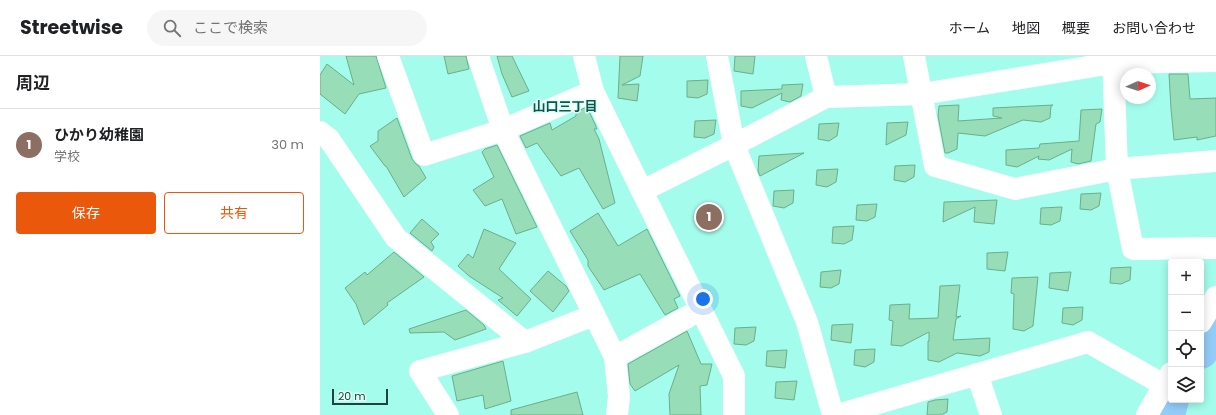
<!DOCTYPE html>
<html lang="ja">
<meta charset="utf-8">
<style>
body{margin:0;font-family:Poppins,"Noto Sans JP",sans-serif;background:#f6f6f6;color:#202124}
.controls{position:absolute;right:12px;bottom:12px;display:grid;overflow:hidden;border-radius:4px;box-shadow:0 2px 10px #0003}
.controls button{width:36px;height:36px;display:grid;place-items:center;padding:0;border:0;border-bottom:1px solid #e0e0e0;background:#fff;color:#202124;font:20px sans-serif}
.compass{position:absolute;left:800px;top:12px;width:36px;height:36px;border-radius:50%;background:#fff;box-shadow:0 2px 10px #0003;rotate:87deg}
.scale{position:absolute;left:12px;bottom:10px;width:56px;box-sizing:border-box;padding-left:4px;border:2px solid #1e433c;border-top:0;font-size:11px;line-height:14px;white-space:nowrap;color:#1e433c;-webkit-text-stroke:3px #defff7;paint-order:stroke}
.you{position:absolute;left:383px;top:243px;width:14px;height:14px;margin:-10px;border:3px solid #fff;border-radius:50%;background:#1a73e8;box-shadow:0 0 0 6px #1a73e833}
.badge{display:grid;place-items:center;width:26px;height:26px;border-radius:50%;background:#ea580c;color:#fff;font-size:13px;font-weight:700}
.pin{position:absolute;translate:-50% -50%;border:2px solid #fff;box-shadow:0 1px 4px #0006}
.list{margin:0;padding:0;list-style:none}
h2{display:flex;justify-content:space-between;align-items:center;height:52px;margin:0;padding:0 16px;font-size:17px}
h2 small{font-size:13px;font-weight:400;color:#757577}
.list li{display:grid;grid-template-columns:26px 1fr auto;gap:12px;align-items:center;box-sizing:border-box;height:72px;padding:0 16px;border-top:1px solid #e0e0e0}
.list b{display:block;font-size:15px;white-space:nowrap}
.list p{margin:0;font-size:13px;white-space:nowrap;color:#757577}
.list em{font-size:13px;font-style:normal;color:#757577}
.actions{display:flex;gap:8px;padding:12px 16px}
.actions a{flex:1;padding:9px 0;border:1px solid #ea580c;border-radius:4px;text-align:center;font-size:14px;color:#ea580c}
.actions .main{background:#ea580c;color:#fff}
.icon{flex:none;width:22px;height:22px;fill:none;stroke:currentColor;stroke-width:2;stroke-linecap:round;stroke-linejoin:round}
.map{position:relative;flex:none;width:896px;height:359px;overflow:hidden}
header{display:flex;align-items:center;gap:24px;box-sizing:border-box;height:56px;padding:0 20px;background:#fff;border-bottom:1px solid #e0e0e0}
header strong{font-size:19px}
nav{display:flex;gap:22px;margin-inline-start:auto;font-size:14px}
.search{width:280px;height:36px;background:#f6f6f6;display:flex;align-items:center;gap:10px;box-sizing:border-box;padding:0 14px;border-radius:22px;color:#757577;font-size:15px}
main{display:flex}
aside{flex:1;background:#fff}
.map>svg:first-child{display:block}
</style>
<header>
<strong>Streetwise</strong>
<div class="search"><svg class="icon" aria-label="search" viewBox="0 0 24 24"><circle cx="10" cy="10" r="6"/><path d="M15 15l6 6"/></svg>ここで検索</div>
<nav><a>ホーム</a><a>地図</a><a>概要</a><a>お問い合わせ</a></nav>
</header>
<main>
<aside>
<h2>周辺<small></small></h2>
<ul class="list">
<li><span class="badge" style="background:#8d6e63">1</span><div><b>ひかり幼稚園</b><p>学校</p></div><em>30 m</em></li>
</ul>
<div class="actions"><a class="main">保存</a><a>共有</a></div>
</aside>
<div class="map">
<svg width="896" height="359" viewBox="0 0 896 359">
<rect width="100%" height="100%" fill="#a4fdec"/>
<g fill="none" stroke-linecap="round" stroke-linejoin="round">
<!-- river -->
<g stroke="#92cdf8" stroke-width="34">
<polyline points="881,296 896,269"/>
<polyline points="848,359 852,344"/>
</g>
</g>
<!-- building -->
<g fill="#96ddb8" stroke="#69af8b">
<polygon points="26,0 56,0 66,32 39,38 25,58 0,38 0,19 7,8 34,29"/>
<polygon points="124,0 146,0 149,13 128,18"/>
<polygon points="177,0 192,0 209,35 192,41 182,18"/>
<polygon points="300,0 323,0 320,20 302,29 319,28 317,45 298,42"/>
<polygon points="415,0 435,0 433,18 414,15"/>
<polygon points="849,18 868,18 870,43 896,42 896,80 877,84 877,81 854,84 851,53"/>
<polygon points="388,24 387,38 378,42 367,41 367,25"/>
<polygon points="483,28 481,40 470,46 461,44 462,37 432,52 421,50 421,35 462,33 462,29"/>
<polygon points="639,49 638,65 682,62 673,60 673,52 733,49 731,50 730,62 721,66 703,64 665,80 638,77 637,93 628,97 625,97 618,60 619,50"/>
<polygon points="267,51 275,68 277,73 274,73 279,83 295,147 283,153 259,112 241,120 217,87 206,92 200,80 230,67 232,74 256,60 256,56"/>
<polygon points="782,53 780,66 776,68 771,105 758,108 751,106 752,93 729,104 718,103 719,100 697,111 686,109 686,94 719,92 720,88 759,85 761,54"/>
<polygon points="77,62 92,103 96,108 99,110 106,122 84,141 66,110 65,110 50,90 58,85 58,75"/>
<polygon points="396,64 394,78 385,82 374,81 375,65"/>
<polygon points="588,66 586,79 566,89 567,67"/>
<polygon points="519,67 517,80 509,85 498,83 499,68"/>
<polygon points="177,89 217,171 196,178 182,143 165,150 153,134 174,121 162,96 165,93"/>
<polygon points="484,97 440,120 438,115 439,100"/>
<polygon points="595,109 594,121 585,126 574,124 575,110"/>
<polygon points="518,113 516,126 507,131 496,129 497,114"/>
<polygon points="474,134 473,147 464,152 453,150 454,135"/>
<polygon points="781,137 779,150 771,154 760,153 761,138"/>
<polygon points="677,144 674,168 654,166 655,151 623,166 624,146"/>
<polygon points="557,148 555,161 547,165 536,164 537,149"/>
<polygon points="742,151 740,165 731,169 720,168 721,152"/>
<polygon points="278,157 298,190 327,173 360,240 354,243 358,252 345,259 320,218 284,234 268,210 268,204 250,175"/>
<polygon points="102,163 119,178 111,186 114,191 112,195 90,177"/>
<polygon points="534,170 532,184 524,188 512,187 513,171"/>
<polygon points="164,173 196,187 179,213 211,243 197,260 178,244 183,242 149,220 138,210 148,198 153,202"/>
<polygon points="74,196 104,221 67,247 68,249 44,269 36,248 25,232 45,216 47,219"/>
<polygon points="688,196 685,215 667,213 667,197"/>
<polygon points="811,211 810,224 801,228 790,227 791,212"/>
<polygon points="521,214 519,228 511,232 500,231 501,216"/>
<polygon points="228,215 246,230 249,235 233,256 210,235"/>
<polygon points="751,216 748,235 729,232 730,217"/>
<polygon points="718,221 713,270 704,275 693,273 694,238 691,237 692,222"/>
<polygon points="640,229 636,261 641,260 636,263 633,284 670,282 669,296 660,300 637,297 619,306 608,304 608,285 609,285 609,276 582,290 571,289 573,265 569,264 570,249 590,248 589,263 618,262 620,230"/>
<polygon points="763,251 762,264 753,269 742,267 743,252"/>
<polygon points="146,254 164,269 166,273 135,284 124,276 90,277 89,273"/>
<polygon points="533,268 531,287 511,284 512,269"/>
<polygon points="436,271 434,285 426,289 414,288 415,272"/>
<polygon points="367,275 381,308 392,308 387,329 380,330 381,359 350,359 349,338 359,309 315,335 310,328 308,308"/>
<polygon points="555,293 554,306 545,311 534,309 535,294"/>
<polygon points="467,294 465,312 446,310 447,295"/>
<polygon points="183,305 191,345 165,353 163,339 137,345 132,320"/>
<polygon points="477,325 474,344 455,342 456,326"/>
<polygon points="257,336 263,359 191,359 191,354"/>
<polygon points="628,343 627,356 621,359 607,359 608,346 615,344"/>
</g>
<g fill="none" stroke-linecap="round" stroke-linejoin="round">
<!-- minor -->
<g stroke="#fff" stroke-width="22">
<polyline points="68,0 104,99 183,74 273,35"/>
<polyline points="158,0 183,74 295,301 299,341 297,359"/>
<polyline points="264,0 273,35 322,135 414,320 414,359"/>
<polyline points="397,0 414,89 487,266 513,359"/>
<polyline points="496,0 506,41"/>
<polyline points="594,0 615,110 695,133 797,113 896,105"/>
<polyline points="793,0 797,113 813,193 896,192"/>
<polyline points="0,76 9,83 76,182 205,286"/>
<polyline points="322,135 414,89 506,41 602,38 793,7 896,5"/>
<polyline points="881,266 896,241"/>
<polyline points="295,301 380,254"/>
<polyline points="657,318 671,359"/>
<polyline points="128,359 100,315 205,286 274,259"/>
<polyline points="517,359 768,286 844,329"/>
<polyline points="827,359 851,317"/>
</g>
</g>
<g text-anchor="middle" stroke-width="3" stroke-linejoin="round" paint-order="stroke">
<!-- neighbourhood labels -->
<g font-size="13" font-weight="bold" fill="#0a574d" stroke="#defff7">
<text x="245" y="55">山口三丁目</text>
</g>
</g>
</svg>
<div class="controls">
<button>+</button>
<button>−</button>
<button><svg class="icon" aria-label="locate" viewBox="0 0 24 24"><circle cx="12" cy="12" r="6"/><path d="M12 2v4M12 18v4M2 12h4M18 12h4"/></svg></button>
<button><svg class="icon" aria-label="layers" viewBox="0 0 24 24"><path d="M12 4l9 5-9 5-9-5zM3 14l9 5 9-5"/></svg></button>
</div>
<svg class="compass" viewBox="-18 -18 36 36"><path d="M0-13l5 13h-10z" fill="#e53935"/><path d="M0 13l5-13h-10z" fill="#757577"/></svg>
<div class="scale">20 m</div>
<div class="you"></div>
<div class="pin badge" style="left:389px;top:161px;background:#8d6e63">1</div>
</div>
</main>
